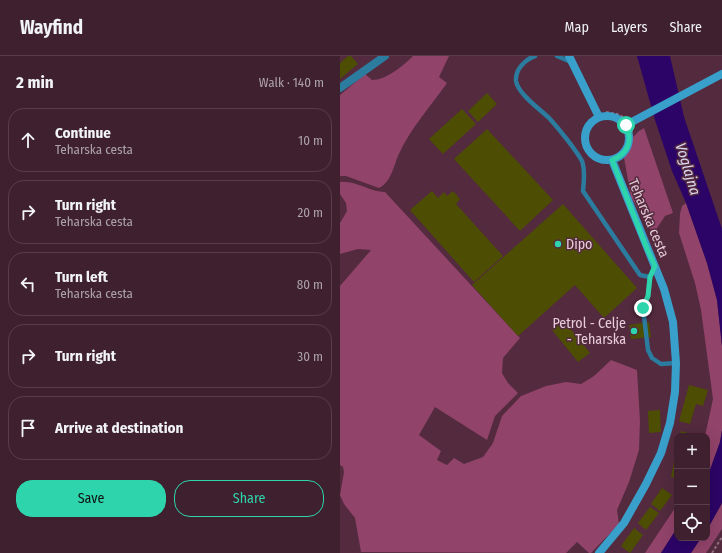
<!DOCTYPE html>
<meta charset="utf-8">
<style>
body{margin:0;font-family:"Fira Sans Condensed",sans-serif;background:#492d3a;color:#f1f3f6}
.controls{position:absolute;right:12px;bottom:12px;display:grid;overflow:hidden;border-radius:8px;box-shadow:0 4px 16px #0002}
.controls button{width:36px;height:36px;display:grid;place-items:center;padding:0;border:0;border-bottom:1px solid #573e4a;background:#3e202e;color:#f1f3f6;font:20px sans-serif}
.stop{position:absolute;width:12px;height:12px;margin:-9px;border:3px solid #2ed4ab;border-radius:50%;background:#fff}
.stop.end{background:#2ed4ab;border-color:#fff;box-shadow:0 1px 4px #0008}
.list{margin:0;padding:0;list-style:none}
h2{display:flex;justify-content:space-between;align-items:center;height:52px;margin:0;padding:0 16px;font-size:17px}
h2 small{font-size:13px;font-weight:400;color:#ada3aa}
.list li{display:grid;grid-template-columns:26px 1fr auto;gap:12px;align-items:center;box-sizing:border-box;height:64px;margin:0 8px 8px;padding:0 8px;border:1px solid #573e4a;border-radius:16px}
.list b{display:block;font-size:15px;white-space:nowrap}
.list p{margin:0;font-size:13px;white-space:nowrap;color:#ada3aa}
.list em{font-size:13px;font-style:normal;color:#ada3aa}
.actions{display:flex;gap:8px;padding:12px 16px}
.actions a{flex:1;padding:9px 0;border:1px solid #2ed4ab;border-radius:16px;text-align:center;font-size:14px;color:#2ed4ab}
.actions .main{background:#2ed4ab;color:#111}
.icon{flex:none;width:22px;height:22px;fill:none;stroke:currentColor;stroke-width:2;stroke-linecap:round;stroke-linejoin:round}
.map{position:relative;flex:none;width:382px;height:497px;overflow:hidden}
header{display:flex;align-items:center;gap:24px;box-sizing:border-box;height:56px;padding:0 20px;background:#3e202e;border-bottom:1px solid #573e4a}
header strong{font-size:19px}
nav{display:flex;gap:22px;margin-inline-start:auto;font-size:14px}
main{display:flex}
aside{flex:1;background:#3e202e}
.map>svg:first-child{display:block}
</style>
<header>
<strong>Wayfind</strong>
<nav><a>Map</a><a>Layers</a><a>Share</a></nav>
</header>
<main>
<aside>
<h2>2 min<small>Walk · 140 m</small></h2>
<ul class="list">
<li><svg class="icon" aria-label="ahead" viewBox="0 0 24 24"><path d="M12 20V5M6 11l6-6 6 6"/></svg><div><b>Continue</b><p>Teharska cesta</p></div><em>10 m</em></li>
<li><svg class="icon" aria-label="right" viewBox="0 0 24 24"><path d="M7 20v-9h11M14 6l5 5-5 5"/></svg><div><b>Turn right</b><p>Teharska cesta</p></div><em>20 m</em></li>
<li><svg class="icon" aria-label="left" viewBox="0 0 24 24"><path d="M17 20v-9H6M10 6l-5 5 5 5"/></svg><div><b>Turn left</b><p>Teharska cesta</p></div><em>80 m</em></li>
<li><svg class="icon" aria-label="right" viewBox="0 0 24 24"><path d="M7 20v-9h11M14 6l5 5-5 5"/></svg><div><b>Turn right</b></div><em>30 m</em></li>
<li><svg class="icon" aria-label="arrive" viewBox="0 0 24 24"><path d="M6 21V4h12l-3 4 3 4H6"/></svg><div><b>Arrive at destination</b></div></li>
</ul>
<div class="actions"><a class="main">Save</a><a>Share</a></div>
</aside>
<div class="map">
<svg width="382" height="497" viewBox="0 0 382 497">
<rect width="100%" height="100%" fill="#532a3e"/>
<!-- green -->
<g fill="#91436a">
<path d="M73,0H109L99,21L107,27C90,51 70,73 58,100C53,112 51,126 39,132L6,120H0V39L25,18L32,24C46,24 63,10 73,0Z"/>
<polygon points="304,72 333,157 325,160 313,178 291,141 283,96 290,84 299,75"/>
<path d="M0,126C15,124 30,136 45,136L180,282L163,302L162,317L168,327L178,337L155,360L147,384L95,351L79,379L101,395L97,404L107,409L114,402L124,408L143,401L153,387L162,360L181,340L206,330L226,326L241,328L254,320L271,304L297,314L300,365L299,394L289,426L277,454L279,468L251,497H249L237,486L226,497L21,496L15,462L4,448L0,439L4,416L3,411L0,409V230L31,194L18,193L0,198V167L7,155L6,147L0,138Z"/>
<polygon points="346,147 367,207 377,244 382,290 382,374 380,386 367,422 367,380 365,380 373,343 361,254 355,227 339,177 340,158 342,150"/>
<polygon points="382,447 382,473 366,497 351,497 361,482 367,482 367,474"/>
<polygon points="337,449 337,472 321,497 305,497"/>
</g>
<!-- water -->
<g fill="#2c0467">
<polygon points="297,0 330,0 344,61 382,173 382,290 377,244 367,207 346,147 332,115 315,64"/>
<polygon points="382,374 382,447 367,474 367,422 380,386"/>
<polygon points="337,472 337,482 361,482 351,497 321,497"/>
</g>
<!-- building -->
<g fill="#4d4e03">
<polygon points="8,0 11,0 18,8 0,23 0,7"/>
<polygon points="147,37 157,48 138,66 128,55"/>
<polygon points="122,53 136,68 103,98 89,83"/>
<polygon points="147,73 213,144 180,175 114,103"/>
<polygon points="92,135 98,142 104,136 107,140 113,135 120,143 116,148 163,200 134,226 70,154"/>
<polygon points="223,148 297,232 264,262 235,229 178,280 132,229"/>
<polygon points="224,265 250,297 238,306 212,274"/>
<polygon points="309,266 311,281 291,283 289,269"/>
<polygon points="349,329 368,334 363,350 356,348 350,368 339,365"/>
<polygon points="320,354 321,376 309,377 308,355"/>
<polygon points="341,375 348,377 347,380 340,380"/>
<polygon points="336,395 337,395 337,422 331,421"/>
<polygon points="322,432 332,439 320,455 311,448"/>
<polygon points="310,451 319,457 306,474 298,467"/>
<polygon points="294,472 303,479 290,497 281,490"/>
</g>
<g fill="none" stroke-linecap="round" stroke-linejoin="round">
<!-- path -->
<g stroke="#916e7e" stroke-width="2" stroke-dasharray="3 2" stroke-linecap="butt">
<polyline points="266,56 277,58 283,61"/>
<path d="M281,103C290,95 292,87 292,75"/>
<polyline points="372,497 382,481"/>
</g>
<!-- lane -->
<g stroke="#2c7c9f" stroke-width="4.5">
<path d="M195,0C186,3 175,13 176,25C178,38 201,54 210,63C219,73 236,94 242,105C245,113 244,126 243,135L300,219L310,221"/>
<polyline points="217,0 231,6"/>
<polyline points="314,211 310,221 308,240 303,252 308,294 312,302 321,308 336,307"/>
</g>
<!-- street -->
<polyline stroke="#2c7c9f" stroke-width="8" points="0,32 45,0"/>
<!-- secondary -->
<g stroke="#399fcb" stroke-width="8">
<polyline points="229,0 259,61"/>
<circle cx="267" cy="82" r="22"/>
<polyline points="286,69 382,18"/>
<polyline points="259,497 284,467 306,428 321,397 330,367 335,336 336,307 333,266 324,233 272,104"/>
</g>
</g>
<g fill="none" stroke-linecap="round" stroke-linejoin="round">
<!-- route -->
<path stroke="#2ed4ab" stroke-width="5" d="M286,69C293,85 288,98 272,104L308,195L315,210L310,221L308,240L303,252"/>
</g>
<!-- markers -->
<g fill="#2ed4ab" stroke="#532a3e" stroke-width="1.5">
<circle cx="218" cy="188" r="4"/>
<circle cx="294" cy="275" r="4"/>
</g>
<g text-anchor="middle" stroke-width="3" stroke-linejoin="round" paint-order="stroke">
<!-- street labels -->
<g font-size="14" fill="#e8cdd9" stroke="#532a3e">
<text transform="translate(309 162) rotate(67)" y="5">Teharska cesta</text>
</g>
<!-- poi labels -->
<g font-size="14" fill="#e8cdd9" stroke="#532a3e" text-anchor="start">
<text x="226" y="193">Dipo</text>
<text x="286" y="272" text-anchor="end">Petrol - Celje<tspan x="286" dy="16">- Teharska</tspan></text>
</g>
<!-- water labels -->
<g font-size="15" font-style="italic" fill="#dcd9f3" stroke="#532a3e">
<text transform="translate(348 113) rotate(73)" y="5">Voglajna</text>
</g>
</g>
</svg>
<div class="controls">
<button>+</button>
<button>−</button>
<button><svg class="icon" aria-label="locate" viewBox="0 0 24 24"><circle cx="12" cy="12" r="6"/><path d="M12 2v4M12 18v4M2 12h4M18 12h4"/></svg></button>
</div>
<div class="stop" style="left:286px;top:69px"></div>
<div class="stop end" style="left:303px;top:252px"></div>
</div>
</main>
